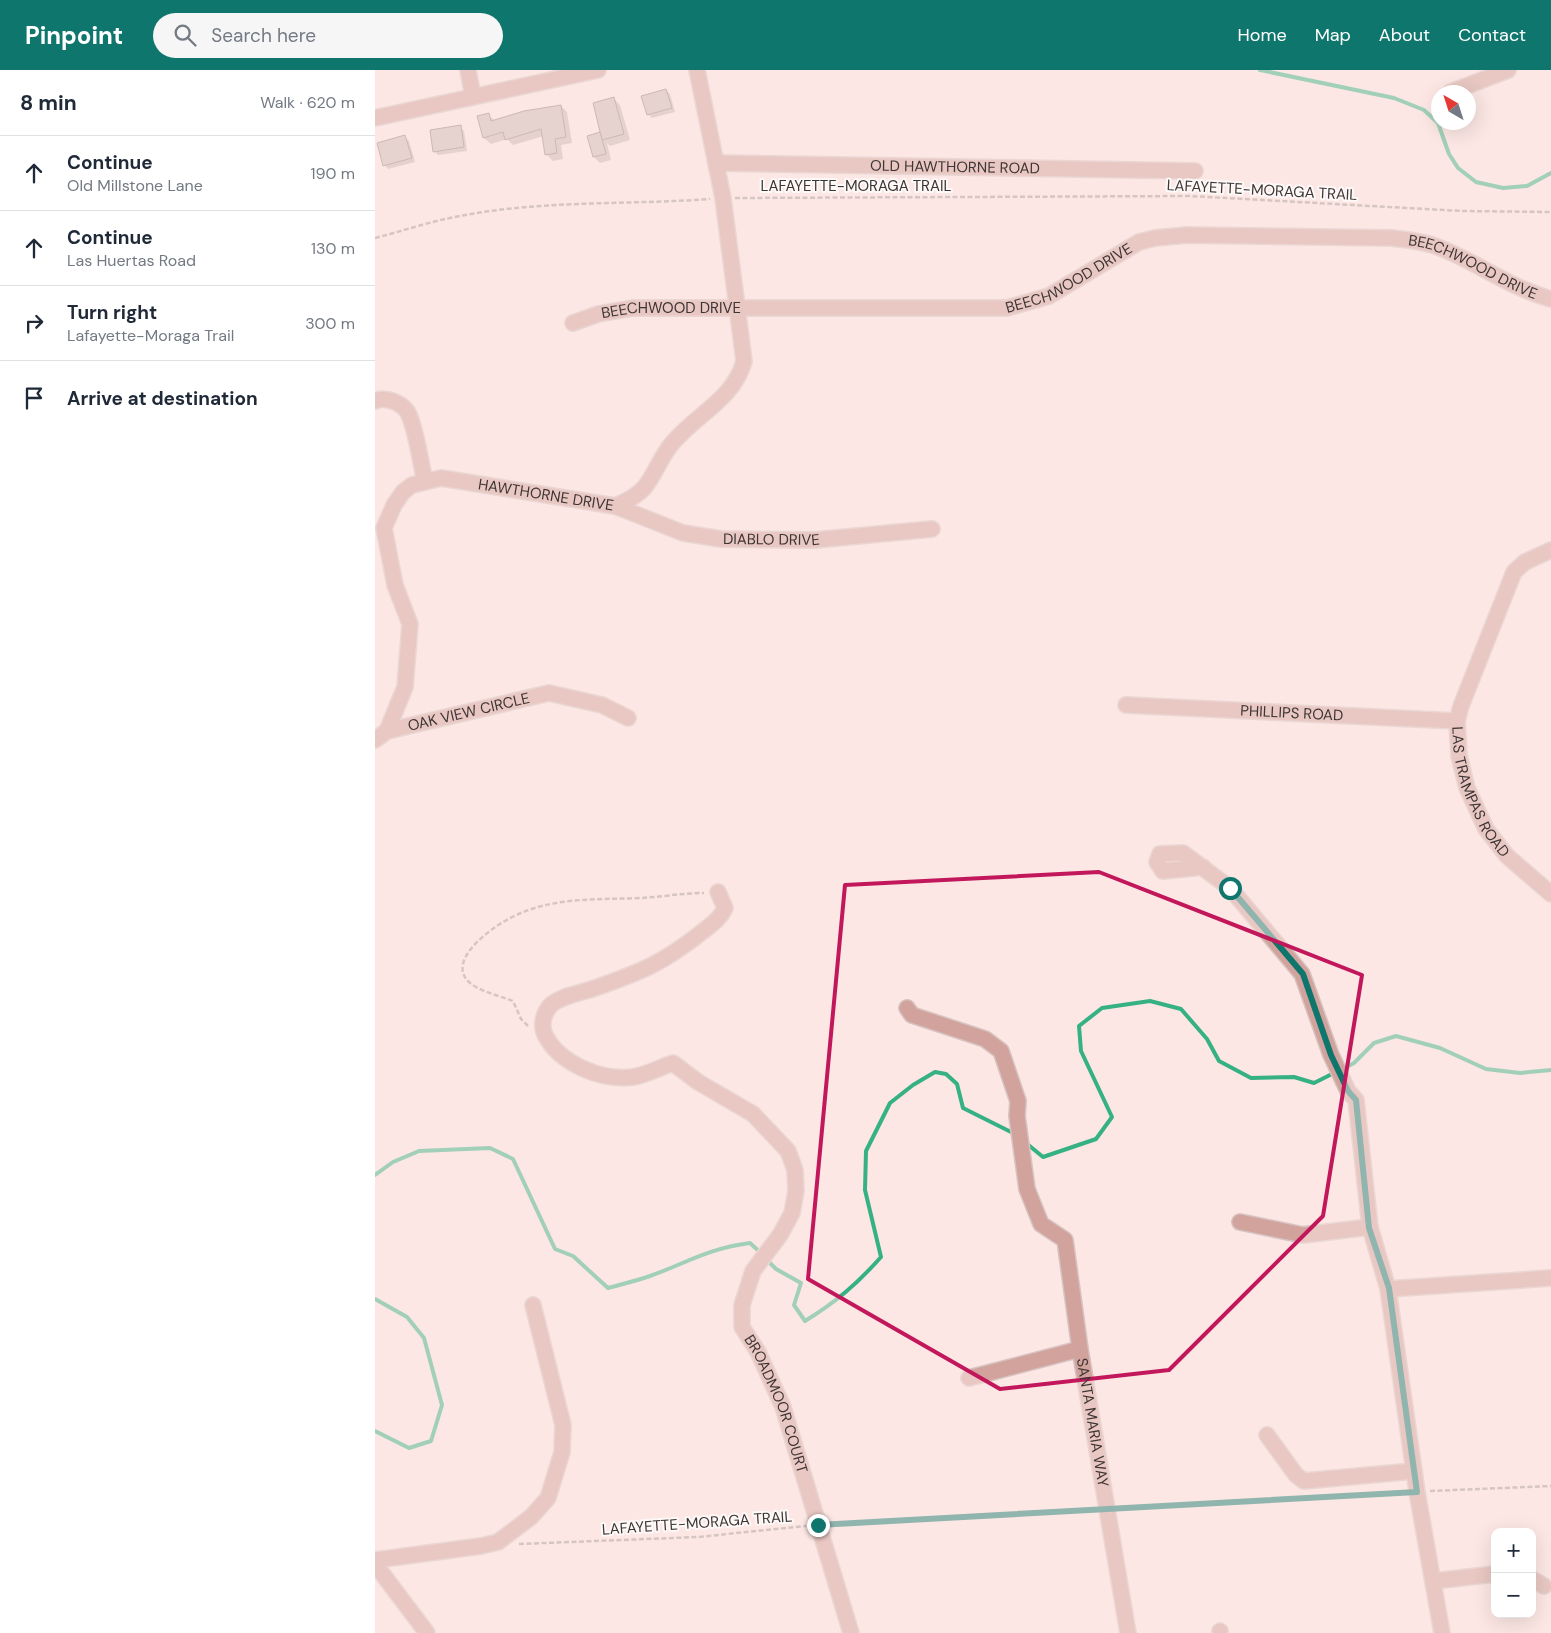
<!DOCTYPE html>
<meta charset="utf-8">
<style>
body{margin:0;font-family:"DM Sans",sans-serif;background:#f6f6f7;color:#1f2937}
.controls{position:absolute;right:15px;bottom:15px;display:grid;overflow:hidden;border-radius:10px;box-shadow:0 5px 20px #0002}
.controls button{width:45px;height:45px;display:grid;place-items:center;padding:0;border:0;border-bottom:1px solid #e0e1e3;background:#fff;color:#1f2937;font:25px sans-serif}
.compass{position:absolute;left:1056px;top:15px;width:45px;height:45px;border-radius:50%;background:#fff;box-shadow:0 5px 20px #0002;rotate:321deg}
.stop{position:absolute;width:15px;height:15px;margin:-11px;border:4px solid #0f766e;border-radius:50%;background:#fff}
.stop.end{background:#0f766e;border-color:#fff;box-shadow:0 1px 5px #0008}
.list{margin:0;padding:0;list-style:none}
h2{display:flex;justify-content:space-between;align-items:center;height:65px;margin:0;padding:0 20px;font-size:21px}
h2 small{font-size:16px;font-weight:400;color:#747a83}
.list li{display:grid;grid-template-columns:32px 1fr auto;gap:15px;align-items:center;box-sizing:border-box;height:75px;padding:0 20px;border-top:1px solid #e0e1e3}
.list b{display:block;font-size:19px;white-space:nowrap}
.list p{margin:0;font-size:16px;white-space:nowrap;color:#747a83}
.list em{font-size:16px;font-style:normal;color:#747a83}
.icon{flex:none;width:28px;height:28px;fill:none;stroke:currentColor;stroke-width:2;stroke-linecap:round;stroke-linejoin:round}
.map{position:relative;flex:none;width:1176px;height:1563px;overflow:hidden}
header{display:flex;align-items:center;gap:30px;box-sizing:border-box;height:70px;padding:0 25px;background:#0f766e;color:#fff}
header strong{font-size:24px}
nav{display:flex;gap:28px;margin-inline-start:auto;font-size:18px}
.search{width:350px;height:45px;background:#f6f6f7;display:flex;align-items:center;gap:12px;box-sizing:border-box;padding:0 18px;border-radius:28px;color:#747a83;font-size:19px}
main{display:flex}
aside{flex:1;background:#fff}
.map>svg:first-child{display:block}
</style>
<header>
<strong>Pinpoint</strong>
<div class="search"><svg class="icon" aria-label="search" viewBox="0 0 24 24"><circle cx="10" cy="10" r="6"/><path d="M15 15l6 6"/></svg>Search here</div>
<nav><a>Home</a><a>Map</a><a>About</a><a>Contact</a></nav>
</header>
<main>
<aside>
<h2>8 min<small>Walk · 620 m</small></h2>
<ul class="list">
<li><svg class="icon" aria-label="ahead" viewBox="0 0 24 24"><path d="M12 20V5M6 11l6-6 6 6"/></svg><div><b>Continue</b><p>Old Millstone Lane</p></div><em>190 m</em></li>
<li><svg class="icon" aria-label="ahead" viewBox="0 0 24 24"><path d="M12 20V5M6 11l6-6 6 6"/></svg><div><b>Continue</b><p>Las Huertas Road</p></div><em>130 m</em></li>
<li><svg class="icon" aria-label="right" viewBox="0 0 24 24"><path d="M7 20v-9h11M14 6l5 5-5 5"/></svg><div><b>Turn right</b><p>Lafayette-Moraga Trail</p></div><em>300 m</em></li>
<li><svg class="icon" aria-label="arrive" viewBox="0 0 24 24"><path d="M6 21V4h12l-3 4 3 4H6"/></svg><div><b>Arrive at destination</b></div></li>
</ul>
</aside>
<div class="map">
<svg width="1176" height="1563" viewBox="0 0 1176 1563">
<rect width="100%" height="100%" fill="#fce7e4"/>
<!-- shadow -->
<g fill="#0003">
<polygon points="291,20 295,24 300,42 277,48 273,44"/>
<polygon points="239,29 245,35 255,70 235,76 232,73 236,90 225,93 219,87 228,67"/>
<polygon points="186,36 192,42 197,73 186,75 188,89 178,91 171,84 169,66 138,75 132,69 116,74 109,68 103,47 113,44 120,51"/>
<polygon points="85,57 89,61 92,81 63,85 59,81"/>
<polygon points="30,67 34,71 40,92 13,99 10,95"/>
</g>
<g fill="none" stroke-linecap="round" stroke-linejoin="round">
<!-- stream -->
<g stroke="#36b184" stroke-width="4">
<polyline points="885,0 1019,28 1049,40 1063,53 1074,84 1083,98 1101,112 1128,118 1152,116 1176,103"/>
<polyline points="966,1000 979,993 999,973 1021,966 1065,978 1111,999 1145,1003 1176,1000"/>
<polyline points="651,1073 668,1087 721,1069 737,1047 706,981 704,956 727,938 775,931 806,939 832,969 844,991 876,1008 919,1007 939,1013 959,1003"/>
<path d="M0,1105L18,1092L44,1081L115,1078L138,1089L180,1179L198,1186L233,1218C247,1214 261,1211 275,1206C311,1193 335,1178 375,1173L387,1184"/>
<path d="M391,1189L401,1199L426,1213L419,1235L430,1251C461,1232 482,1214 506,1187L490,1120L491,1081L515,1033L538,1015L560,1002L571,1004L582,1014L588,1038L640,1064"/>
<polyline points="0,1229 32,1247 49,1268 67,1335 56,1371 34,1378 0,1361"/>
</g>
</g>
<!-- building -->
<g fill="#cdb9b6" stroke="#927f7d">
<polygon points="291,19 297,38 272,45 266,26"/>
<polygon points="239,27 249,64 227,70 218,33"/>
<polygon points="186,35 191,67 180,69 182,83 170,85 166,59 130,70 128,62 108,68 102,46 114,43 116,51 149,41"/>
<polygon points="86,55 89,77 58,82 55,60"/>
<polygon points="225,62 231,84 218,87 212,66"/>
<polygon points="30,65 37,88 8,96 2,73"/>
</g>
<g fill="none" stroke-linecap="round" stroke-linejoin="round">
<!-- minor casing -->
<g stroke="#d6c3c1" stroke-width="18">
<g id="minor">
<polyline points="93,0 98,27"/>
<polyline points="1076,22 1133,0"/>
<polyline points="0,48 223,0"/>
<path id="s1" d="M341,93L820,101"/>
<path id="s2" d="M198,253L223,244L258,238H632L674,226L764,172L780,168L812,165L1017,168C1032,170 1048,171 1063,177C1102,192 1135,218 1176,229"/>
<path d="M0,331C11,326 29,333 34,345C42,363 45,391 50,411"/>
<path d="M240,436C250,432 261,427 269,418C279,406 285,389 295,376C318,346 359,330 369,291L348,128L322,0"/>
<path id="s3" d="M1176,480L1150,492L1139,502L1086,636L1082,651L1084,686L1092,718L1111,759L1132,786L1176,824"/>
<path id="s4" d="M751,635L1082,651"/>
<path id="s5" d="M12,661L174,623L227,635L253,648"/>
<path id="s6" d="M0,670L12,661L30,617L35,554L20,515L9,458L19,435L28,422L37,415L66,408L240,436L308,463L346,469L440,470L557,459"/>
<polyline points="828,797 788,801 782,792 785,784 808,783 855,818 927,904 956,985 973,1021 981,1030 995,1157 1013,1219 1042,1422 1067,1563"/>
<path id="s7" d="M343,822L350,838C345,849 337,854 327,862C288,893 266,902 220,918C206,923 189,925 177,934C169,941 165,955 170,965C185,994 226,1011 258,1007C271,1005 286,997 298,993L323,1012L378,1044L413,1081L420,1100L421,1121L417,1143L405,1165L378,1201L367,1235V1257L383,1282L408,1337L476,1563"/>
<path id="s8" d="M532,938L537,945L610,969L626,981L643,1031L642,1046L652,1119L666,1154L690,1170L705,1279L753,1563"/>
<polyline points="865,1152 928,1165 995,1157"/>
<polyline points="1013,1219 1176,1208"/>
<polyline points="594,1308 705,1279"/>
<polyline points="892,1365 921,1405 929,1411 1039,1401"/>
<polyline points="0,1490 106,1476 123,1472 156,1447 173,1428 187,1382 188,1355 158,1235"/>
<polyline points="0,1494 52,1563"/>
<polyline points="1157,1509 1169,1516"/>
<polyline points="1059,1511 1120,1504"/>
<polyline points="845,1561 845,1563"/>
</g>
</g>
<!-- path -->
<g stroke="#ab9c99" stroke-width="2.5" stroke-dasharray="5 2.5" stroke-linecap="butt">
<polyline points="360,128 815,126 1087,141 1176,142"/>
<path d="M0,168C28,161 56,151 85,146C167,130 252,135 335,129"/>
<path d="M153,956L146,949L138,931C118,923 77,917 90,888C96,876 108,866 119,858C164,826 212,830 265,828C286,827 308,823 329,823"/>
<polyline points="1055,1421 1176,1416"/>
<polyline points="746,1438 1030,1423"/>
<polyline points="456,1454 718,1439"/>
<polyline points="144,1474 323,1467 431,1456"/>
</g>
<!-- minor -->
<use href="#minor" stroke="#d2a29c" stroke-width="15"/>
</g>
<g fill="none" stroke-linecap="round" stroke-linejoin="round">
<!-- route -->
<polyline stroke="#0f766e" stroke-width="6" points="443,1455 1042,1422 1014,1218 994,1158 981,1030 973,1021 956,985 928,904 855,818"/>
</g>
<!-- marked area -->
<path d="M0 0H1176V1563H0ZM724,802L987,905L948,1146L794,1300L625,1319L433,1209L470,815Z" fill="#fce7e4" fill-opacity=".55" fill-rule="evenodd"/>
<path fill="none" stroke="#c2185b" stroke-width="4" stroke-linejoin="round" d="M724,802L987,905L948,1146L794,1300L625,1319L433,1209L470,815Z"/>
<g text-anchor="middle" stroke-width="4" stroke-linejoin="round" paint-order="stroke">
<!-- street labels -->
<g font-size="15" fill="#3d3534" stroke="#fdf9f8">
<text dy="5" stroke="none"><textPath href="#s1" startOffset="239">OLD HAWTHORNE ROAD</textPath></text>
<text x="481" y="121">LAFAYETTE-MORAGA TRAIL</text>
<text transform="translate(887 120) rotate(3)" y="5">LAFAYETTE-MORAGA TRAIL</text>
<text dy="5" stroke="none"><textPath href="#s2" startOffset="925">BEECHWOOD DRIVE</textPath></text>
<text dy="5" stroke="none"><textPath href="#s2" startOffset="505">BEECHWOOD DRIVE</textPath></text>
<text dy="5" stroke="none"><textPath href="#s2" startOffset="100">BEECHWOOD DRIVE</textPath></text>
<text dy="5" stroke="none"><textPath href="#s6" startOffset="414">HAWTHORNE DRIVE</textPath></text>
<text dy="5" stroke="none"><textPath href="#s6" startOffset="646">DIABLO DRIVE</textPath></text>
<text dy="5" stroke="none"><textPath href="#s5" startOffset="84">OAK VIEW CIRCLE</textPath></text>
<text dy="5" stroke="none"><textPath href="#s4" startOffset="166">PHILLIPS ROAD</textPath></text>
<text dy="5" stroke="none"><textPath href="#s3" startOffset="279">LAS TRAMPAS ROAD</textPath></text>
<text dy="5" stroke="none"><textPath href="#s7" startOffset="820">BROADMOOR COURT</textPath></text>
<text dy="5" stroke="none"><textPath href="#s8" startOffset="498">SANTA MARIA WAY</textPath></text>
<text transform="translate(322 1453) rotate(-4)" y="5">LAFAYETTE-MORAGA TRAIL</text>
</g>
</g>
</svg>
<div class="controls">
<button>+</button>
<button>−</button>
</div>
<svg class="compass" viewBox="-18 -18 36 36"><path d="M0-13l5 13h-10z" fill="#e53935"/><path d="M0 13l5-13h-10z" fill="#747a83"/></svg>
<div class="stop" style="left:855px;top:818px"></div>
<div class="stop end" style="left:443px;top:1455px"></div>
</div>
</main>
